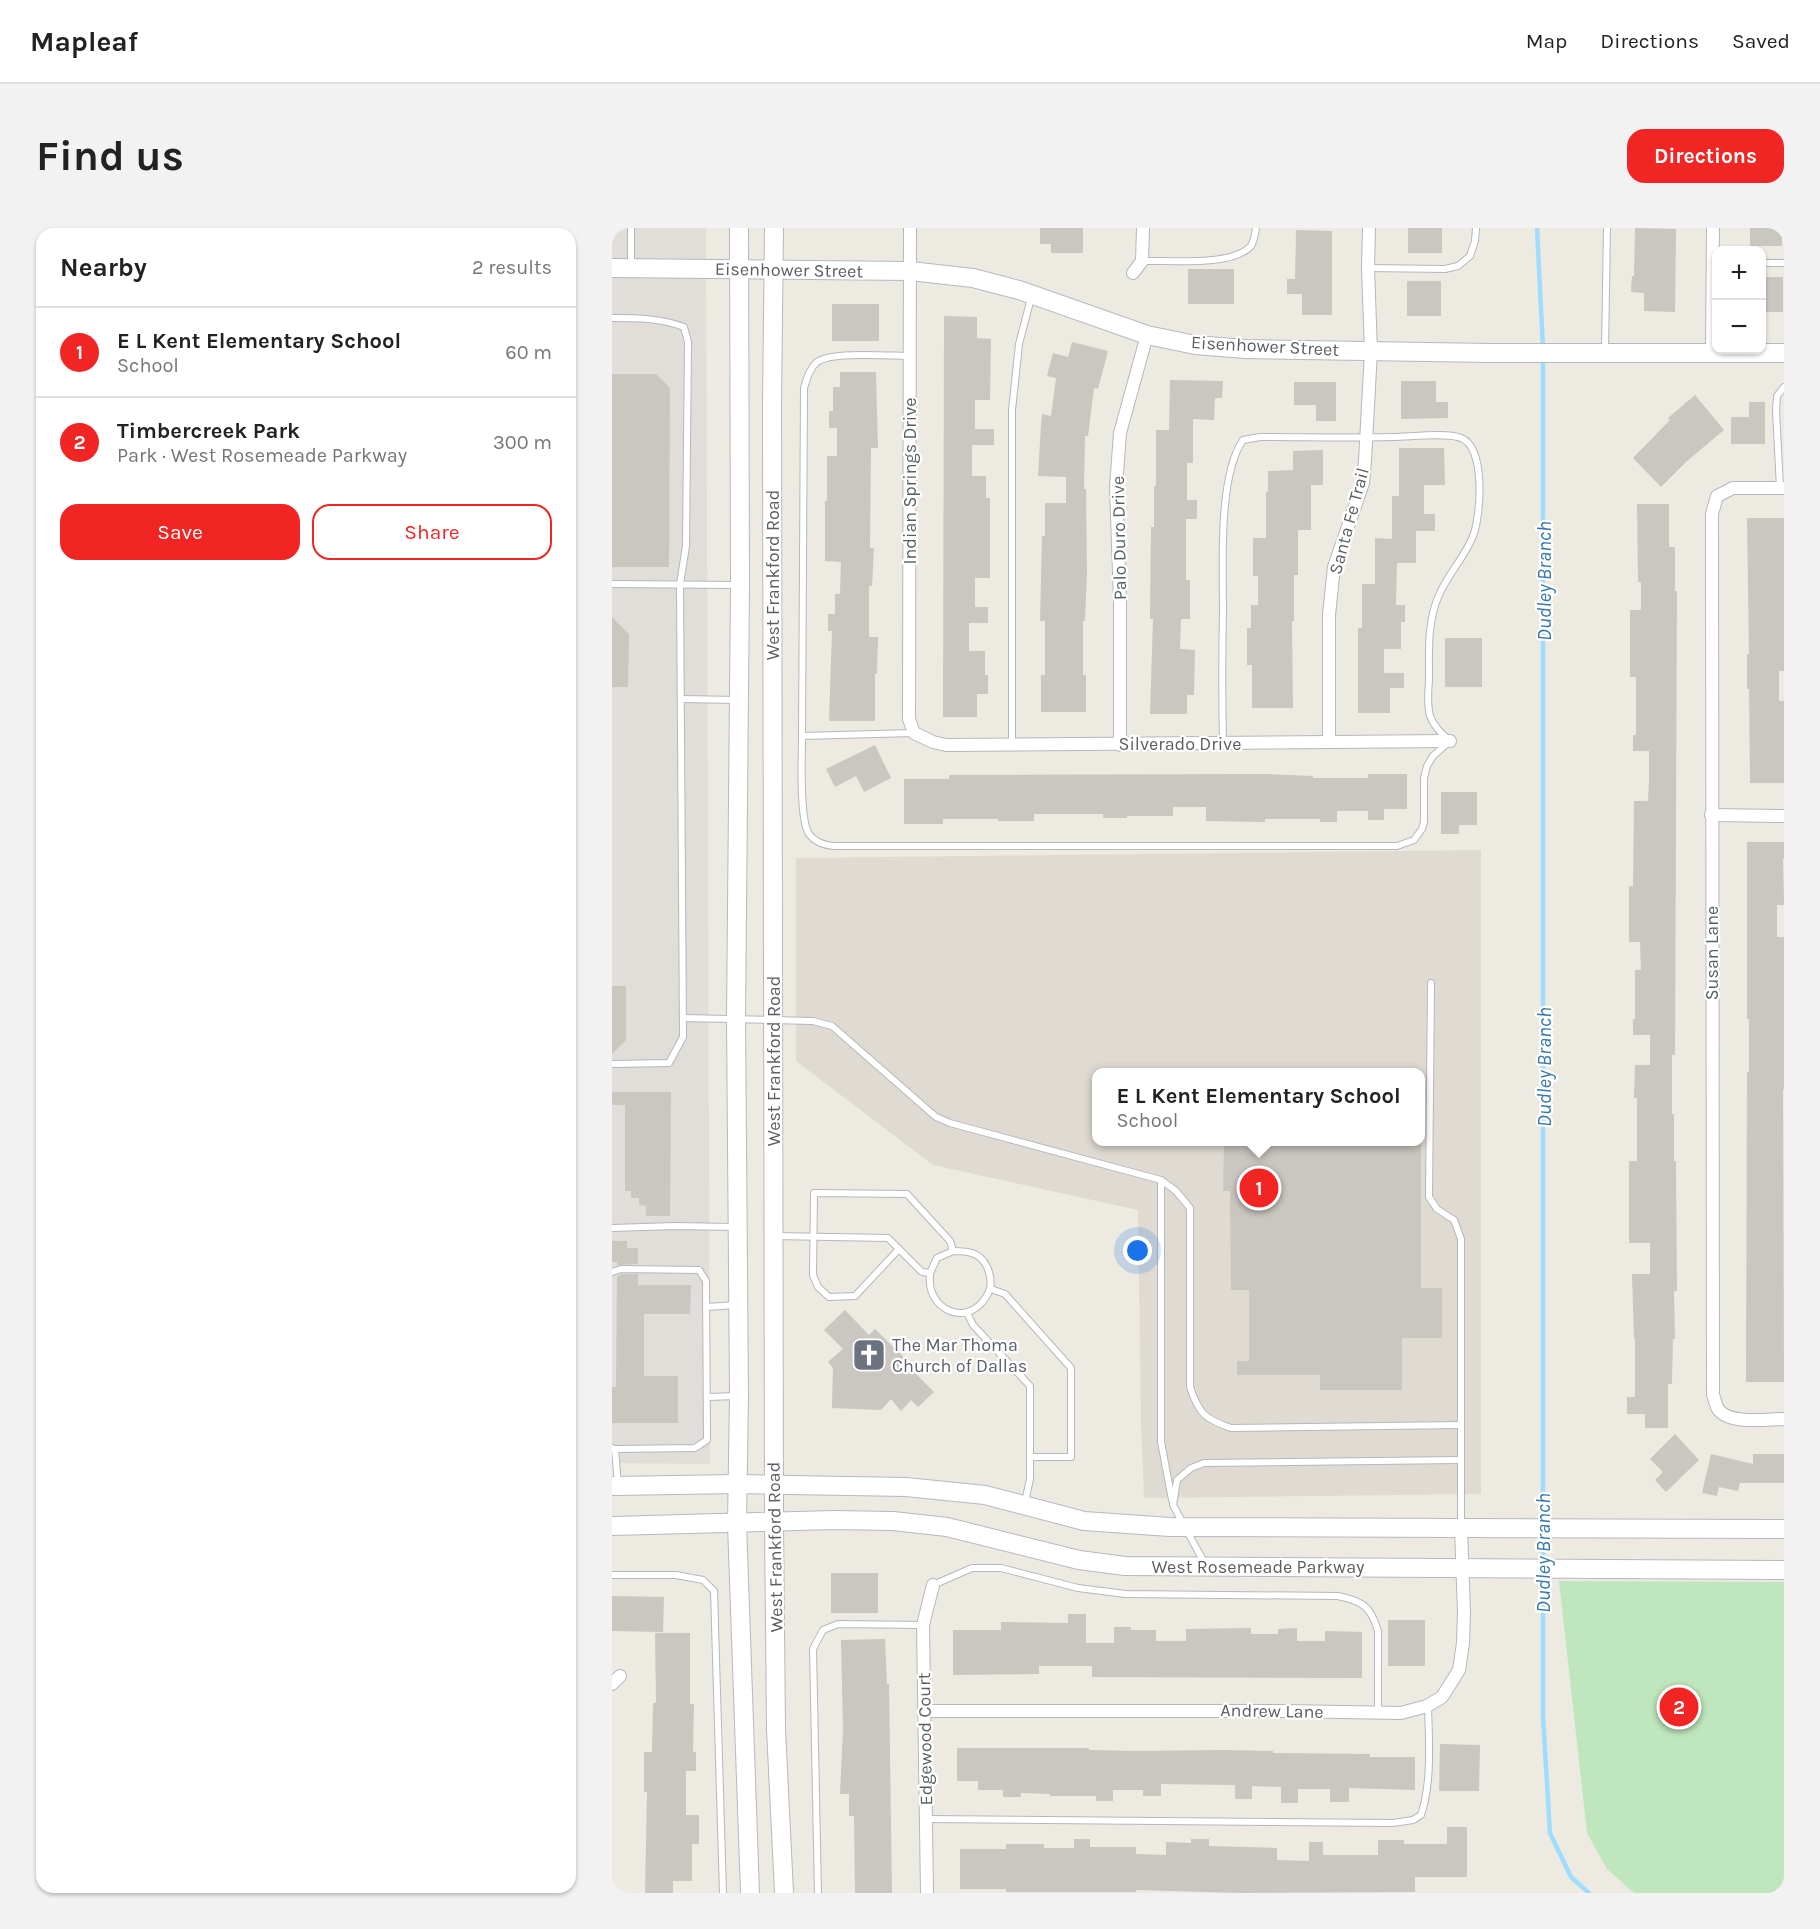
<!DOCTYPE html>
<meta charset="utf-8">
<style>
body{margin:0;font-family:Karla,sans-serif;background:#f2f2f2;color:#222}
.controls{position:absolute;right:18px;top:18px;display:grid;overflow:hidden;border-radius:12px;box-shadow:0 2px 4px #0004}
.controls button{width:54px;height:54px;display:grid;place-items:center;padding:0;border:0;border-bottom:2px solid #e0e0e0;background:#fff;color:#222;font:30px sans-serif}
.you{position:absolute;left:526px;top:1023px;width:21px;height:21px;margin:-15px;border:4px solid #fff;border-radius:50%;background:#1a73e8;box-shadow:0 0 0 9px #1a73e833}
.badge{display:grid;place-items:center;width:39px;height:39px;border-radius:50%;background:#f02524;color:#fff;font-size:20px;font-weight:700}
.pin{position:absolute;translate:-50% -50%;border:3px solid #fff;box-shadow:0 2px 6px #0006}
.popup{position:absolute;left:480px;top:840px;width:333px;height:78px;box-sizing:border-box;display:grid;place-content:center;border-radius:12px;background:#fff;filter:drop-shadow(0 2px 4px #0005);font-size:20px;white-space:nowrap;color:#767676}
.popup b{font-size:22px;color:#222}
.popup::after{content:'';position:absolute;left:50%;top:100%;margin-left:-12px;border:12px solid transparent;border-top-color:#fff}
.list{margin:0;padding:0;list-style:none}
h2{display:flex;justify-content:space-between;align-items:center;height:78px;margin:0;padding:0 24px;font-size:26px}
h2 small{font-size:20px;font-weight:400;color:#767676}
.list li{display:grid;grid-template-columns:39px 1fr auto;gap:18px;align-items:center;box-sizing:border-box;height:90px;padding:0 24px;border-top:2px solid #e0e0e0}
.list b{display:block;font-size:22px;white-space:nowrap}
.list p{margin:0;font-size:20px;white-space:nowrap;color:#767676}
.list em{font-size:20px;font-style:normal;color:#767676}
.actions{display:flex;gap:12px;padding:18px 24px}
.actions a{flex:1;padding:14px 0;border:2px solid #f02524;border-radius:18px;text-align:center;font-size:21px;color:#f02524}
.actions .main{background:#f02524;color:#fff}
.map{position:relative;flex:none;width:1172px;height:1665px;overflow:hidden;border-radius:18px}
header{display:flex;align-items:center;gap:36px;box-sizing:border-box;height:84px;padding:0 30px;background:#fff;border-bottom:2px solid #e0e0e0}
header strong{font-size:28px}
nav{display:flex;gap:33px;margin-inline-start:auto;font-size:21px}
.intro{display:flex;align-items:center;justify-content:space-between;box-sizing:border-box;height:144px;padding:0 36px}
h1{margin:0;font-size:42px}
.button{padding:15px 27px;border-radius:18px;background:#f02524;color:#fff;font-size:21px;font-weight:700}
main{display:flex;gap:36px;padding:0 36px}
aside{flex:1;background:#fff;border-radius:18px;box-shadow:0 2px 4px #0004}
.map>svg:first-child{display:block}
</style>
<header>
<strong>Mapleaf</strong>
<nav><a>Map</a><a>Directions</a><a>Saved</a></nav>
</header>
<div class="intro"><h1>Find us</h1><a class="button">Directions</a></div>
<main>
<aside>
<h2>Nearby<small>2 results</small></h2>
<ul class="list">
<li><span class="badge">1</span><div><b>E L Kent Elementary School</b><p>School</p></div><em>60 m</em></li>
<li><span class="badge">2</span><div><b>Timbercreek Park</b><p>Park · West Rosemeade Parkway</p></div><em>300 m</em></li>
</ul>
<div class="actions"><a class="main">Save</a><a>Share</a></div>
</aside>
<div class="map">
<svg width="1172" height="1665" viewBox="0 0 1172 1665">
<rect width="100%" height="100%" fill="#edeae1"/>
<!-- industrial -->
<polygon fill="#e1ddd9" points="0,0 94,0 98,1236 0,1235"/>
<!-- education -->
<path fill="#e0dbd2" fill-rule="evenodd" d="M869,622V1266L532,1270L529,1194L526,982L321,937L184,833V630ZM485,844H809V914H485Z"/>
<!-- green -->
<polygon fill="#bfe6bc" points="947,1353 1172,1354 1172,1665 1022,1665 995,1641 975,1605"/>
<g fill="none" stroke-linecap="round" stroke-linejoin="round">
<!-- stream -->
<g stroke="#9fddff" stroke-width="4.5">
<polyline points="925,0 931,121"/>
<polyline points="931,1297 931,129"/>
<polyline points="931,1336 931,1305"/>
<polyline points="931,1344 931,1489 938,1605 959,1649 977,1665"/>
</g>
</g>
<!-- building -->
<g fill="#cac6c0">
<polygon points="428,0 471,0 471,25 439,25 439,16 428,16"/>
<rect x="796" y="0" width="34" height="25"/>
<polygon points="1023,0 1064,1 1063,84 1032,83 1032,65 1019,64 1020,48 1022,48"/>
<rect x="1138" y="0" width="32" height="18"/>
<polygon points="684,2 720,3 720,87 690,87 690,66 675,66 675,51 683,51"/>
<rect x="576" y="41" width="46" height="35"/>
<rect x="1149" y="49" width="22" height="35"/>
<rect x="795" y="53" width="34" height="35"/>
<rect x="220" y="76" width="47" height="37"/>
<polygon points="332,88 365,89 365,110 379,111 378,172 363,172 363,201 382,201 382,217 360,217 360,248 374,248 374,270 378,270 378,350 363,350 363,379 376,379 376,395 357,395 357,423 373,423 373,447 376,447 376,466 365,466 365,489 331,489"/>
<polygon points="460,114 496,123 486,161 482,160 476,208 473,208 472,261 474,261 475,345 473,393 471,393 471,447 474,447 474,484 429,484 429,447 433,447 433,393 428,393 430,308 433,308 433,275 454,275 454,249 426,248 429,197 430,186 439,188 444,150 435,148 441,125 456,129"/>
<polygon points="228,144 264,144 266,220 259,220 258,320 262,320 260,358 257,358 257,409 266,409 265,446 263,446 263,493 217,493 220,403 216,403 216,386 223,386 223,366 228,366 229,334 213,333 213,273 215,273 215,228 225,228 225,200 217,200 217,183 221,183 221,159 228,159"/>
<polygon points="0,146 44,146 58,160 57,339 0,339"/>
<polygon points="558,152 611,153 610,170 603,170 602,192 581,191 581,235 575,235 575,272 585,272 585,291 574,291 574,352 578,352 578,391 569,391 568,421 583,422 582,467 575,467 575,486 538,486 541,391 538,391 539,299 542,299 542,258 544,258 544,202 557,202"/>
<polygon points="789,153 824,153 824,174 836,174 836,190 789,191"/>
<polygon points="682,154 724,154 724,193 704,193 704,177 682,177"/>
<polygon points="1083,167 1112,202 1075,233 1049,259 1021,230 1058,192 1056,190"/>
<polygon points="1137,174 1153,174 1153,216 1119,216 1119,189 1137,189"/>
<polygon points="787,220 832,220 833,257 812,257 812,286 823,286 823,303 804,303 804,335 785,335 784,377 793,377 793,394 789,394 789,421 772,421 772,445 792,445 792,460 778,460 778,485 746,485 746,400 750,400 750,356 763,356 763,310 780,311 780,268 787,268"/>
<polygon points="711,222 711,257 699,257 699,302 686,302 686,347 682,347 682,393 680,393 681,480 640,480 640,437 635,437 635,400 639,400 639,377 646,377 646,348 641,348 641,310 654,310 654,264 656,264 656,243 681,242 681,223"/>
<polygon points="1025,276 1057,276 1057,319 1063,319 1063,363 1065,363 1063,827 1060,827 1060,886 1062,886 1062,933 1064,933 1065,1063 1062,1063 1063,1111 1061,1111 1060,1156 1056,1156 1056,1200 1033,1200 1033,1186 1015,1186 1015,1169 1023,1169 1023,1111 1022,1111 1020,1046 1038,1046 1038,1015 1017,1015 1017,933 1025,933 1025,870 1022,870 1023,837 1038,837 1038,807 1021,807 1021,791 1023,791 1023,742 1029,742 1028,714 1017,714 1017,658 1021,658 1022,573 1036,573 1037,553 1037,523 1021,523 1021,507 1024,507 1024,449 1018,449 1018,382 1029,382 1029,354 1026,354"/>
<polygon points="1135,290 1172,290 1172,443 1167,443 1167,473 1172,473 1172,555 1138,555 1137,461 1135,461 1135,426 1137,426"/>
<polygon points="0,389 17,406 16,459 0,459"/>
<rect x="833" y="410" width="37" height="49"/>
<polygon points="263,517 279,550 252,564 244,548 223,559 214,541"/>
<polygon points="653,546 701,548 701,550 756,550 756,546 795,546 795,581 772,581 772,592 756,592 756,583 725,583 725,594 708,594 708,591 653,591 653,594 594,593 594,579 561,579 561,588 515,588 515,590 491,590 491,586 422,586 422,593 386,593 386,591 331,591 331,596 292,596 292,551 337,551 337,547"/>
<polygon points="829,564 865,564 865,597 847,597 847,606 829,606"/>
<polygon points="1135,614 1172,614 1172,631 1171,631 1172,677 1165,677 1165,709 1172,709 1172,861 1171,861 1172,1154 1134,1154 1135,844 1137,844 1137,791 1135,791"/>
<polygon points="0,758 14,758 14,812 0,826"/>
<polygon points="0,864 59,864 58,988 34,988 34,978 27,977 27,970 19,970 19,963 13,963 13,877 0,877"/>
<polygon points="612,914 809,914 809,1060 830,1060 830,1110 790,1110 790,1162 708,1162 708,1147 625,1147 625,1133 637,1133 637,1062 619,1062 618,963 611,963"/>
<polygon points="0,1013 15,1013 15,1020 26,1020 26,1036 5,1037 5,1034 0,1034"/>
<polygon points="10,1046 26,1046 26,1057 79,1057 78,1086 32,1086 32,1148 66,1148 66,1195 0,1195 0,1159 4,1159 5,1048"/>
<polygon points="233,1082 257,1107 263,1101 301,1138 298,1140 322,1164 306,1179 299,1172 289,1183 279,1171 269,1182 220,1180 221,1140 216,1134 231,1121 212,1102"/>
<polygon points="1063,1206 1087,1232 1054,1264 1043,1252 1051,1244 1038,1231"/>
<polygon points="1099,1226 1141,1236 1141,1226 1172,1226 1172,1255 1128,1255 1126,1263 1107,1259 1105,1268 1090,1265"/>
<rect x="219" y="1345" width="47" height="40"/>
<polygon points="0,1368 52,1369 51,1404 0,1403"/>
<polygon points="456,1386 474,1386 474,1415 502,1415 502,1399 519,1399 519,1402 544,1402 544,1413 574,1413 574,1401 639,1400 639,1406 666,1406 666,1401 685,1400 685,1413 713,1413 713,1403 750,1404 750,1450 480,1449 480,1438 427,1438 427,1446 341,1447 341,1402 389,1402 389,1394 456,1395"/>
<rect x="776" y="1392" width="37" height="46"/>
<polygon points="43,1405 78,1405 78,1476 82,1476 81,1524 84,1524 84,1543 74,1543 74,1587 87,1587 87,1616 80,1616 80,1653 61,1653 61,1665 33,1665 35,1564 32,1564 32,1524 40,1524 41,1475 44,1475"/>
<polygon points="273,1411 275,1456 277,1456 280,1665 243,1665 242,1588 237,1588 237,1566 228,1566 231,1502 229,1412"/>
<polygon points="828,1516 868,1517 867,1563 827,1563"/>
<polygon points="345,1520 477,1520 477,1522 524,1523 612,1522 661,1523 661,1525 758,1526 758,1529 803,1529 803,1562 737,1560 737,1574 718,1574 718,1561 686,1561 686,1575 669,1575 669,1559 640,1558 640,1571 623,1571 623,1557 549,1556 549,1568 531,1568 531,1562 501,1562 501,1573 484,1573 484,1568 438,1568 438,1566 409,1565 409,1569 391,1569 391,1562 366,1562 366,1553 345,1553"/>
<polygon points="835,1599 855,1599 855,1649 803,1649 803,1664 628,1665 524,1662 524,1664 394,1664 394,1661 348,1661 348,1621 394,1621 394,1616 432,1616 432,1620 462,1620 462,1611 478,1611 478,1619 524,1619 524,1626 554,1627 554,1614 579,1615 579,1611 597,1611 597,1618 665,1620 665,1632 697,1633 697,1614 711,1614 711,1627 766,1627 766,1612 792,1612 792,1616 835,1616"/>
</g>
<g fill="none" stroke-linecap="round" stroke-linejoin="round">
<!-- lane casing -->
<g stroke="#b4b8bc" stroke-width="8">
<g id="lane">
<path d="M530,33C558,32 620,39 639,18C642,13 643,6 644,0"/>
<polyline points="1150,35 1172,35"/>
<polyline points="19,38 19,0"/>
<polyline points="756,40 833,41 846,38 858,28 863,13 864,0"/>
<path d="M0,90C25,90 48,90 72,99L76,114L74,318L68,356L71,809L57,835L0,836"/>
<polyline points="993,122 995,0"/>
<polyline points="1168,260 1164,182 1165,168 1172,159"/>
<polyline points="0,356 125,357"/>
<polyline points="69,471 126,472"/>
<path d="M301,505L190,508C190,528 187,592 197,606C203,614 211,617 221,618H785L802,612L810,601L812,594V550L815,538L821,528L838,513C830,506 822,499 818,488C815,477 816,464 817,452C817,423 815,394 827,367C836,346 853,329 861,308C869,288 874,219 849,210C835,204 797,209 781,209C736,210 692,209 648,209L631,212C606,248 611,339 611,383C610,427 610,472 611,516"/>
<path d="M190,508L192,160C195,151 197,141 205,134C219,123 279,128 299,128"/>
<polyline points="400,517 400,182 407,116 419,70"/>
<polyline points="819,755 817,969 825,981 842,992 849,1011 849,1297"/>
<path d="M71,790L201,793L220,798L324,889L338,895L549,952L564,963L578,980V1159C587,1186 593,1191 619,1200L848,1197"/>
<polyline points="549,952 549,1214 560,1272"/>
<polyline points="0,1000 62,998 122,999"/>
<polyline points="162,1008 276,1010 310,1044 318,1045"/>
<polyline points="287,1021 243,1068 217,1069 206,1059 201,1047 202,965 295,966 338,1013 341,1023"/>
<path d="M341,1023C356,1023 368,1024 375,1039C380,1050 380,1060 374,1069C355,1100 314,1082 318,1047C319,1041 323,1035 325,1030Z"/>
<polyline points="0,1044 9,1041 87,1042 94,1053 95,1212 83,1220 3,1221 0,1220"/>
<polyline points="379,1061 393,1066 459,1140 459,1229 418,1229"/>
<polyline points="94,1079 125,1077"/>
<polyline points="355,1085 361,1097 418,1158 418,1251 413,1274"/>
<polyline points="95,1169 126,1168"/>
<polyline points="3,1221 6,1257"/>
<polyline points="593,1336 561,1277 565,1252 579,1240 592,1235 848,1232"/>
<polyline points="0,1347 64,1347 91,1352 102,1363 111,1665"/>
<path d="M321,1357L360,1340H389L466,1360L514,1366L726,1368C751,1373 759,1379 766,1403V1485"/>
<path d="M314,1591L781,1595L801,1592L809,1587C820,1555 817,1512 816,1478"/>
<polyline points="206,1665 201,1421 211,1402 226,1396 311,1397"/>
</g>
</g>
<!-- street casing -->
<g stroke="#b4b8bc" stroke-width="14">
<g id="street">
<polyline points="298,0 297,491 302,505 321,514 334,517 838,513"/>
<polyline points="521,45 530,33 531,0"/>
<polyline points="1100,125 1101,0"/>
<path d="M1172,260H1121L1105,268L1100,286L1101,1167C1103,1172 1104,1178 1106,1181C1117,1197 1155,1191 1172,1191"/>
<polyline points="717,514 717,387 722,339 751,255 753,233 759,123 756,40 757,0"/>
<polyline points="508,517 508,374 504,259 508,205 535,107"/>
<polyline points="1099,587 1172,588"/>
<polyline points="0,1456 8,1448"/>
<polyline points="313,1483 672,1483 789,1485 815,1478 830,1469 847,1442 851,1415 852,1385 849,1301"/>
<polyline points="315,1665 311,1397 321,1357"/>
</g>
</g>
<!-- secondary casing -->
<g stroke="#b5b9bf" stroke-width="20">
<g id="secondary">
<polyline points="127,0 128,357 124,790 127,1168 125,1296 138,1665"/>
<polyline points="162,0 160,176 162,1295 164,1501 172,1665"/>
<polyline points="0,40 298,43 361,50 407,62 535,107 583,117 634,121 878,125 1172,125"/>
<polyline points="0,1258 126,1256 294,1259 373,1267 472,1293 558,1299 1172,1301"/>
<polyline points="0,1298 221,1292 281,1293 335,1299 467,1332 513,1338 1172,1342"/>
</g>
</g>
<!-- lane -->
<use href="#lane" stroke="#fff" stroke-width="6"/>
<!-- street -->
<use href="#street" stroke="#fff" stroke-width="12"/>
<!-- secondary -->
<use href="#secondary" stroke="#fff" stroke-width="18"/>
</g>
<!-- icons -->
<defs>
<g id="church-square" transform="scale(1.725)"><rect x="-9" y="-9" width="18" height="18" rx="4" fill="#6b7280" stroke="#fff"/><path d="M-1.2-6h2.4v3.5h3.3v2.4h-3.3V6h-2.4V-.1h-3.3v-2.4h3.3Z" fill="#fff"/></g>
</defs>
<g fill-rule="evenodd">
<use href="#church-square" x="257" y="1127"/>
</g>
<g text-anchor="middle" stroke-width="4.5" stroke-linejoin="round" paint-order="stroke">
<!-- street labels -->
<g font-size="18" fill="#5a5e63" stroke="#fff">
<text transform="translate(177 42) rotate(1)" y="6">Eisenhower Street</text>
<text transform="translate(653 118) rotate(3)" y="6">Eisenhower Street</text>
<text transform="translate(298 253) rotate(-90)" y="6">Indian Springs Drive</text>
<text transform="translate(737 293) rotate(-75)" y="6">Santa Fe Trail</text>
<text transform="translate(507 310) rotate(-91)" y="6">Palo Duro Drive</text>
<text transform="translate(161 347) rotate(-90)" y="6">West Frankford Road</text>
<text x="568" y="522">Silverado Drive</text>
<text transform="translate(1100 725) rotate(-90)" y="6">Susan Lane</text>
<text transform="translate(162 833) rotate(-90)" y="6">West Frankford Road</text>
<text transform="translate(163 1319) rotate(-91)" y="6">West Frankford Road</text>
<text x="646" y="1345">West Rosemeade Parkway</text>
<text transform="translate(660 1483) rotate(1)" y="6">Andrew Lane</text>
<text transform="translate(313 1511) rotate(-91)" y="6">Edgewood Court</text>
</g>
<!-- worship labels -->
<g font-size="18" fill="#5b616d" stroke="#fff" text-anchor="start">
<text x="280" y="1123">The Mar Thoma<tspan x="280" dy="21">Church of Dallas</tspan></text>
</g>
<!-- water labels -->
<g font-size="20" font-style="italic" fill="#3679ac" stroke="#fff">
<text transform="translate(932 353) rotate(-90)" y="7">Dudley Branch</text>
<text transform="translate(932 839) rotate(-90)" y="7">Dudley Branch</text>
<text transform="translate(931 1325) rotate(-90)" y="7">Dudley Branch</text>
</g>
</g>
</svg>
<div class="controls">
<button>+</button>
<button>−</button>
</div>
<div class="you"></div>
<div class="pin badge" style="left:647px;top:960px">1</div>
<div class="popup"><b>E L Kent Elementary School</b>School</div>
<div class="pin badge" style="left:1067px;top:1479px">2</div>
</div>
</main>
